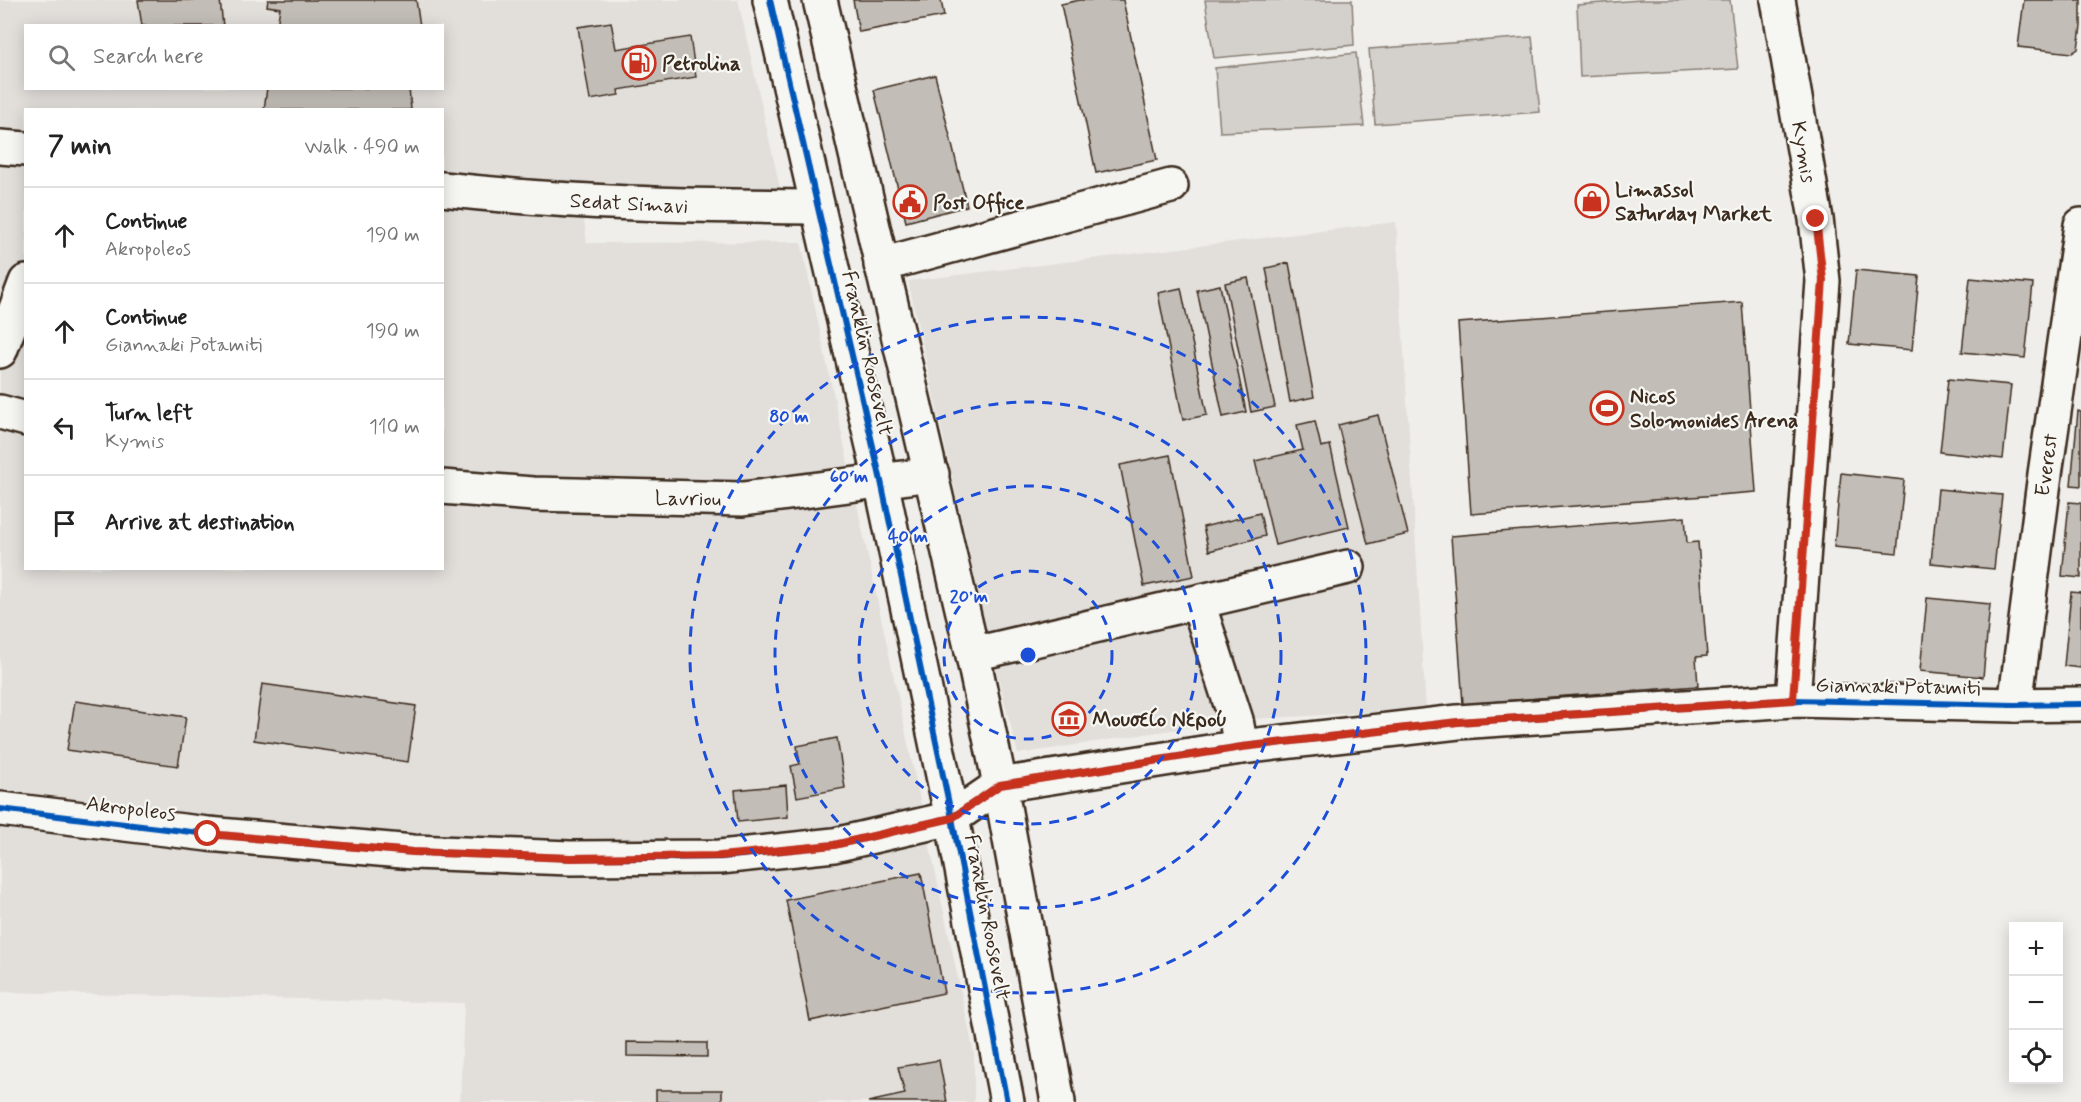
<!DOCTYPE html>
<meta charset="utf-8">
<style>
body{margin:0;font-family:Mynerve,sans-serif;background:#f6f6f6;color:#222}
.controls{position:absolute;right:18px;bottom:18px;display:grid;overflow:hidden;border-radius:0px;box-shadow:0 3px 15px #0003}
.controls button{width:54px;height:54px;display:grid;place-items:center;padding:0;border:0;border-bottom:2px solid #e0e0e0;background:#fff;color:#222;font:30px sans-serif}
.stop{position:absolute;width:18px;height:18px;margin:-14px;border:4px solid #c8321e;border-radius:50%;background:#fff}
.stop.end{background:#c8321e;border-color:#fff;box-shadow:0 2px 6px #0008}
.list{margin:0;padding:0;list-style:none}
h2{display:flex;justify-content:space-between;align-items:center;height:78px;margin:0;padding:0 24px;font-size:26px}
h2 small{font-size:20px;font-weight:400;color:#767676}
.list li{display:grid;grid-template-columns:39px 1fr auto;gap:18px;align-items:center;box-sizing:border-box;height:96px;padding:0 24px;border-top:2px solid #e0e0e0}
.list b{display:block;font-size:22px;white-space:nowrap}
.list p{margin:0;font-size:20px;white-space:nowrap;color:#767676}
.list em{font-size:20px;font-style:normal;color:#767676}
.icon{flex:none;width:33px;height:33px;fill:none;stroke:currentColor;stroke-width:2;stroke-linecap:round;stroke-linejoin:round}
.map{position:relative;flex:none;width:2081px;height:1102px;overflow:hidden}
.search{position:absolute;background:#fff;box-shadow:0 3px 15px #0003;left:24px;top:24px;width:420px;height:66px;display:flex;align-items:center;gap:15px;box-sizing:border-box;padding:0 21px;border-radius:0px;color:#767676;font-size:22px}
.panel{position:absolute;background:#fff;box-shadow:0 3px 15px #0003;left:24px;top:108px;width:420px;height:462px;border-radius:0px}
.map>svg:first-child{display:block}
</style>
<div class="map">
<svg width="2081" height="1102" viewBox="0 0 2081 1102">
<rect width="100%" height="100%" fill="#efeeea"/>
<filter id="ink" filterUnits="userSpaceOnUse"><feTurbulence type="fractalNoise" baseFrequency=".0167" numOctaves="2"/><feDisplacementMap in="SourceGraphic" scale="12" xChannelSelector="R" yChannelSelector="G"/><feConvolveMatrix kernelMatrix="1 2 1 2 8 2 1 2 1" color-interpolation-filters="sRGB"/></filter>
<g filter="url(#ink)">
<!-- built -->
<g fill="#e2dfdb" fill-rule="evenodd">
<path d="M0,0H738L781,192L580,188L587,243L801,242L974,1053V1102H460L464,1003L0,992ZM26,26H442V88H26ZM26,110H442V568H26Z"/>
<polygon points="1396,222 1426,709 1236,720 1018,754 991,650 908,281"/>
</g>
<!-- green -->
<g fill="#d4d1cc" stroke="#887e75" stroke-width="1.5">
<polygon points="1205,0 1352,0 1354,45 1214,58"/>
<polygon points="1640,0 1730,0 1738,69 1580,77 1577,5"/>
<polygon points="1532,37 1540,112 1375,124 1369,49"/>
<polygon points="1356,53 1364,126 1220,132 1215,68"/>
</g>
<!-- building -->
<g fill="#c2bdb7" stroke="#3b2a1e" stroke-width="1.5">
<polygon points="138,0 220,0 223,26 142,26"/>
<polygon points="268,0 416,0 420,26 277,26 280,8 267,6"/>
<polygon points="853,0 941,0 944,16 859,32"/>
<polygon points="1080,0 1123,0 1157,160 1096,173 1061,4"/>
<polygon points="2024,0 2081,0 2081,26 2078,49 2072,53 2018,47"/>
<polygon points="611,22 616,49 690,37 696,77 618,90 619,95 590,100 578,27"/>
<polygon points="935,75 967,206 906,222 874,90"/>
<polygon points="267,88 409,88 411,110 264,110"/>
<polygon points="1289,263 1314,397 1290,402 1266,268"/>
<polygon points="1856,270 1919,276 1912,350 1849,344"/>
<polygon points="1248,278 1275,407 1251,412 1225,283"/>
<polygon points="1970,278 2033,284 2025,358 1962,352"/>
<polygon points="1220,285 1246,412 1223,417 1197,290"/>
<polygon points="1181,288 1207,415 1183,420 1158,293"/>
<polygon points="1742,302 1756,492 1471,514 1458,323"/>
<polygon points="1948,379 2011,385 2003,459 1940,452"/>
<polygon points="2078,411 2081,412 2081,486 2071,485"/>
<polygon points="1378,415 1408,534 1368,544 1338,425"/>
<polygon points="1315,421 1321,447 1330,445 1349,527 1275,545 1255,461 1303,450 1297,425"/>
<polygon points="1170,455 1194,576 1144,586 1120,465"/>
<polygon points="1841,473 1904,480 1897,553 1834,547"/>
<polygon points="1938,489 2002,495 1994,569 1931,563"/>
<polygon points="2069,502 2081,503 2081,578 2062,576"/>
<polygon points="1260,513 1265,536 1209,551 1203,527"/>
<polygon points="1685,517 1687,543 1698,542 1707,656 1696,657 1698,686 1463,704 1451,536"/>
<polygon points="2071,592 2081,593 2081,668 2064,666"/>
<polygon points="1927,598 1990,604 1983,677 1920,671"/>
<polygon points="262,684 416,706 408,762 254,740"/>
<polygon points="75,701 186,717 178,766 67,750"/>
<polygon points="837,738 845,788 797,797 791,766 800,764 797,746"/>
<polygon points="786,785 788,817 738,822 735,790"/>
<polygon points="921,873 944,993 810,1021 786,900"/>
<polygon points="627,1042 707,1043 707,1057 627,1056"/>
<polygon points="939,1060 947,1102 868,1102 905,1094 898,1067"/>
<rect x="656" y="1090" width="66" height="12"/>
</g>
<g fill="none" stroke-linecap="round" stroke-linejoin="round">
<!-- minor casing -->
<g stroke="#3b2a1e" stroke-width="38">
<g id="minor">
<polyline points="1778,0 1816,219 1823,281 1793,700"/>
<polyline points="0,147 26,149"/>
<path d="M442,189C567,203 691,206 816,207"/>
<polyline points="881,265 1171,186"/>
<polyline points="0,351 26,282"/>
<polyline points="0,412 26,419"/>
<polyline points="442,487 533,494 743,499 932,474"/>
<polyline points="1198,603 1236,720 1241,747"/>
<polyline points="972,651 991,650 1348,567"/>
<polyline points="2015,705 2045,474 2081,225"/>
<polyline points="0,809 208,834 413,852 570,858 720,857 834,845 952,818 1000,785 1241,747 1458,722 1793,700 2015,705 2081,704"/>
</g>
</g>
<!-- major casing -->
<g stroke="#3b2a1e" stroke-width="38">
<g id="major">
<polyline points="770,0 881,481 952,818 1007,1102"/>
<polyline points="820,0 972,651 1000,785 1058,1102"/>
</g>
</g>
<!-- minor -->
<use href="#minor" stroke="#f6f6f2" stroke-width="33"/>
<!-- major -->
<use href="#major" stroke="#f6f6f2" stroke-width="33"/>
<!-- cycleway casing -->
<g stroke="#f6f6f2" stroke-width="10">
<g id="cycleway">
<polyline points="770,0 881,481 952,818 1007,1102"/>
<polyline points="0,809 208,834 413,852 570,858 720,857 834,845 952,818 1000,785 1241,747 1458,722 1793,700 2015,705 2081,704"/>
</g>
</g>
<!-- cycleway -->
<use href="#cycleway" stroke="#0057b8" stroke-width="6"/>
</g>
</g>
<g fill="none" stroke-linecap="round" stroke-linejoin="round" filter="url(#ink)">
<!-- route -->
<polyline stroke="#c8321e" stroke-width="8" points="208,834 413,852 570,858 720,856 834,845 952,818 1000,785 1242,747 1458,722 1793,700 1823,280 1816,219"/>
</g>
<!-- distance rings -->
<g fill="none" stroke="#1d4ed8" stroke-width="3" stroke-dasharray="10 8">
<circle cx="1028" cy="655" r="84"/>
<circle cx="1028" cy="655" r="169"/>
<circle cx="1028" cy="655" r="253"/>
<circle cx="1028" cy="655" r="338"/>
</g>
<!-- icons -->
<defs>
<g id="fuel-ring" transform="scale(1.725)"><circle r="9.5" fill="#f6f6f2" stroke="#c8321e" stroke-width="1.5"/><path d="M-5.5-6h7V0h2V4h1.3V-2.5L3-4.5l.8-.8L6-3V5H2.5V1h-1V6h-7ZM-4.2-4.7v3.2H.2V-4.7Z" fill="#c8321e"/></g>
<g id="shop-ring" transform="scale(1.725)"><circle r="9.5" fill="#f6f6f2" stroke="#c8321e" stroke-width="1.5"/><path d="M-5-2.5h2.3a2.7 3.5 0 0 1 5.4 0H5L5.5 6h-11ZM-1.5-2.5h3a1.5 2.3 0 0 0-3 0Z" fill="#c8321e"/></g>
<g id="civic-ring" transform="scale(1.725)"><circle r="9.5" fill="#f6f6f2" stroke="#c8321e" stroke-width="1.5"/><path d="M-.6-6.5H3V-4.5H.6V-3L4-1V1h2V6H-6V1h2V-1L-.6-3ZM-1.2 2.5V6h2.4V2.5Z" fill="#c8321e"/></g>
<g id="stadium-ring" transform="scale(1.725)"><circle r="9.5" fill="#f6f6f2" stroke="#c8321e" stroke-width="1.5"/><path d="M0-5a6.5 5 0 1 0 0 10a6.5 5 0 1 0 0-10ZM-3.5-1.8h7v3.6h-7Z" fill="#c8321e"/></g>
<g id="museum-ring" transform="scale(1.725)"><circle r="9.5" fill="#f6f6f2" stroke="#c8321e" stroke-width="1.5"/><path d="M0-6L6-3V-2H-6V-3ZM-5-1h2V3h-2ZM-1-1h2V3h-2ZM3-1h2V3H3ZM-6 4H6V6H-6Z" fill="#c8321e"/></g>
</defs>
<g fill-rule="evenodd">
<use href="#fuel-ring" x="639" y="63"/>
<use href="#shop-ring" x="1592" y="201"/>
<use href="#civic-ring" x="910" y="202"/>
<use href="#stadium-ring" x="1607" y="408"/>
<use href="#museum-ring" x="1069" y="719"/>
</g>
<g text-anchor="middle" stroke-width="4.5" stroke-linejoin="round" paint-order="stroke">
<!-- poi labels -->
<g font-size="21" font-weight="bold" fill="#3b2a1e" stroke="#f6f6f2" text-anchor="start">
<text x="662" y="70">Petrolina</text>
<text x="1615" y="196">Limassol<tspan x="1615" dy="24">Saturday Market</tspan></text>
<text x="933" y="209">Post Office</text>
<text x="1630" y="403">Nicos<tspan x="1630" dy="24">Solomonides Arena</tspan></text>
<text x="1092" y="726">Μουσείο Νερού</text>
</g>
<!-- street labels -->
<g font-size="21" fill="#3b2a1e" stroke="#f6f6f2">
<text transform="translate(1804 152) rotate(80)" y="7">Kymis</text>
<text transform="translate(629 203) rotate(3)" y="7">Sedat Simavi</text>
<text transform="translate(868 353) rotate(77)" y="7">Franklin Roosevelt</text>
<text transform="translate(2046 465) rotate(-82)" y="7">Everest</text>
<text transform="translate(688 498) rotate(1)" y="7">Lavriou</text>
<text transform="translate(1898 686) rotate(1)" y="7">Giannaki Potamiti</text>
<text transform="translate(131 808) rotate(7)" y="7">Akropoleos</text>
<text transform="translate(988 917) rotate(79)" y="7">Franklin Roosevelt</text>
</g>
</g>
<circle cx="1028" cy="655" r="9" fill="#1d4ed8" stroke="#f6f6f2" stroke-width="3"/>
<g font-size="18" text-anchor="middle" font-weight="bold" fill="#1d4ed8" stroke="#f6f6f2" stroke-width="4.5" stroke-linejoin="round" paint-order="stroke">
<text x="789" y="422">80 m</text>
<text x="849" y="482">60 m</text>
<text x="908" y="542">40 m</text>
<text x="969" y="602">20 m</text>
</g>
</svg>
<div class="controls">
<button>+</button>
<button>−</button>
<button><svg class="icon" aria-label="locate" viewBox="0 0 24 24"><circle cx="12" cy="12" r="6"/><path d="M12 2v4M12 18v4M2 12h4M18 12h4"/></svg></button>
</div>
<div class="stop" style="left:208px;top:834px"></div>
<div class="stop end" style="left:1816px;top:219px"></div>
<div class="search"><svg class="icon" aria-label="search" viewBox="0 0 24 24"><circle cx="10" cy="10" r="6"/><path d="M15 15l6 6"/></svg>Search here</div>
<section class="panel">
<h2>7 min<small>Walk · 490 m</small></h2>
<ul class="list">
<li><svg class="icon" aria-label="ahead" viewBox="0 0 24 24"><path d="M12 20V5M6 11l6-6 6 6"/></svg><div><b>Continue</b><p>Akropoleos</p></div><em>190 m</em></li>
<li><svg class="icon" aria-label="ahead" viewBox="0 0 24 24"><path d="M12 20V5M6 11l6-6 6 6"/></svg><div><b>Continue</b><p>Giannaki Potamiti</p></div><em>190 m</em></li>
<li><svg class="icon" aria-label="left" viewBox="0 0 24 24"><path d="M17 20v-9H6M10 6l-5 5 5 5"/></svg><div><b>Turn left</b><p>Kymis</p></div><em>110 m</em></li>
<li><svg class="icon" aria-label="arrive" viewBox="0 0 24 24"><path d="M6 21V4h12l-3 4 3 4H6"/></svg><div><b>Arrive at destination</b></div></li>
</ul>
</section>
</div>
